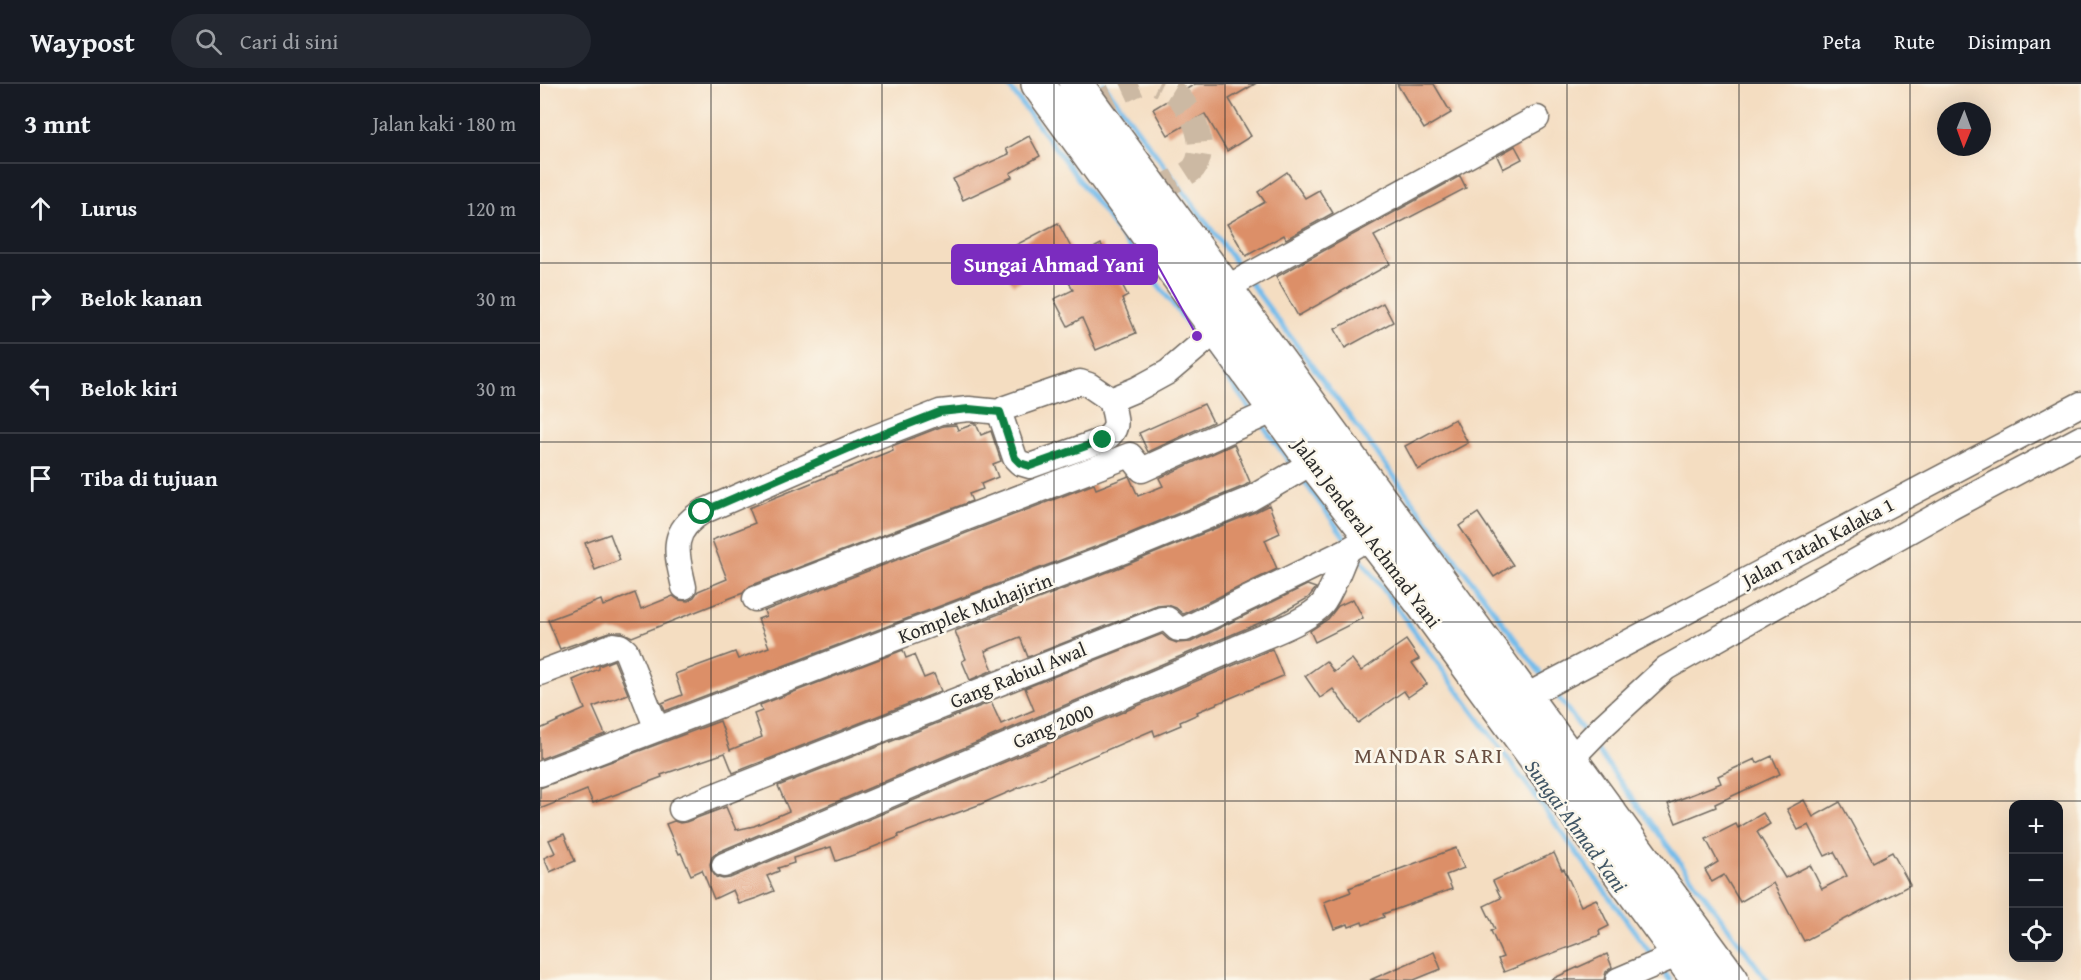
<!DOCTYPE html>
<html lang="id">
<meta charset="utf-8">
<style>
body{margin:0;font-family:"Gentium Book Plus",serif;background:#242831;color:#f1f3f6}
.controls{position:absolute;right:18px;bottom:18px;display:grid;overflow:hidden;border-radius:12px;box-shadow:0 6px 24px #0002}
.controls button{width:54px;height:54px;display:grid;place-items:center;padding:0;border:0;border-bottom:2px solid #363941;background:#171b24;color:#f1f3f6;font:30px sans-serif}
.compass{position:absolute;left:1397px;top:18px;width:54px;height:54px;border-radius:50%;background:#171b24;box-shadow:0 6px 24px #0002;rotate:181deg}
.stop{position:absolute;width:18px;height:18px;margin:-14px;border:4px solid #0b8043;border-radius:50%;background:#fff}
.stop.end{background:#0b8043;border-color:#fff;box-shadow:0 2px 6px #0008}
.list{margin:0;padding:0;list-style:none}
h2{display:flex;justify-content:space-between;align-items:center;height:78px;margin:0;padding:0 24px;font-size:26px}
h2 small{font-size:20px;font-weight:400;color:#9ea1a6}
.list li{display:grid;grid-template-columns:39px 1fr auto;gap:18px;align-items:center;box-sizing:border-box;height:90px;padding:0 24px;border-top:2px solid #363941}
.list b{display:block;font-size:22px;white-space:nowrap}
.list em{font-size:20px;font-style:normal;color:#9ea1a6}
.icon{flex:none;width:33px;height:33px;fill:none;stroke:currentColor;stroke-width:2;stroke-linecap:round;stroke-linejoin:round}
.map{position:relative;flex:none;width:1541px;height:896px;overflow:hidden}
header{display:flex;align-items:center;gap:36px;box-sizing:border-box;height:84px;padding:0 30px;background:#171b24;border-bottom:2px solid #363941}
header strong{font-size:28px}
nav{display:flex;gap:33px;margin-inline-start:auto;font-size:21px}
.search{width:420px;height:54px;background:#242831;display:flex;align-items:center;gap:15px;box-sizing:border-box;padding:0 21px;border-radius:33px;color:#9ea1a6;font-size:22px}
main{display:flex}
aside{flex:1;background:#171b24}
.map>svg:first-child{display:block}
</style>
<header>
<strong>Waypost</strong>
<div class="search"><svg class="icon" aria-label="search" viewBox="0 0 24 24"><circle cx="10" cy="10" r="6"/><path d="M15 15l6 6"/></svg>Cari di sini</div>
<nav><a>Peta</a><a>Rute</a><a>Disimpan</a></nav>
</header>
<main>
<aside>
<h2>3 mnt<small>Jalan kaki · 180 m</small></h2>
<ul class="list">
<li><svg class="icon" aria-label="ahead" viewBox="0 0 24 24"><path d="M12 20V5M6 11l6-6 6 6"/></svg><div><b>Lurus</b></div><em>120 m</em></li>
<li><svg class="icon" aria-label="right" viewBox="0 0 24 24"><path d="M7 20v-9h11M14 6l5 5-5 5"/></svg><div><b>Belok kanan</b></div><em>30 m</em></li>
<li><svg class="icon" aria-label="left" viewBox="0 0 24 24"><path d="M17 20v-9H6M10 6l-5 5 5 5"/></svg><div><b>Belok kiri</b></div><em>30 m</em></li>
<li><svg class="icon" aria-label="arrive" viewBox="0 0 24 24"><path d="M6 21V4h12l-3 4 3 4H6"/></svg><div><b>Tiba di tujuan</b></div></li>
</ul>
</aside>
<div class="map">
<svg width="1541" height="896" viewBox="0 0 1541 896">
<rect width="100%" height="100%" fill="#fbf7ec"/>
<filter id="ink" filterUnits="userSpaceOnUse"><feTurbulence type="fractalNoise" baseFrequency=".0167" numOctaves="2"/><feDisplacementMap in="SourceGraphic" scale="12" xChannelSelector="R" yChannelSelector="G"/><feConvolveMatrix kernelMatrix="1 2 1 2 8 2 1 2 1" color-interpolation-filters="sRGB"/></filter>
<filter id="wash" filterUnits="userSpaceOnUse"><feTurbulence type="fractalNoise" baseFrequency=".008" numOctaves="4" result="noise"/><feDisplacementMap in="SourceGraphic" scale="24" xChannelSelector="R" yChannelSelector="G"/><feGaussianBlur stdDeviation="1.35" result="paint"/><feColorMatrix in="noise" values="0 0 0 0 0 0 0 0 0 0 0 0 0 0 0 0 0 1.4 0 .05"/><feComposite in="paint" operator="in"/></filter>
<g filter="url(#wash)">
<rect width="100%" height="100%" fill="#f4ddc1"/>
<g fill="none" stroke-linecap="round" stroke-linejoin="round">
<!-- stream -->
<g stroke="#73bceb" stroke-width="5">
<polyline points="467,0 659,255"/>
<polyline points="564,0 702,187"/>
<polyline points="709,197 1004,594"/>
<polyline points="666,265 714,330"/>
<polyline points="722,340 753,383"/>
<polyline points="761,393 808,458"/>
<polyline points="816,468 1114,874"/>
<polyline points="1013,606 1047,652"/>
<polyline points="1054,662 1227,896"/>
<polyline points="1121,884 1130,896"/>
</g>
</g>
<g id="blocks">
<!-- building -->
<g fill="#dc8f68">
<polygon points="655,0 715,0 689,15 711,52 687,67 665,30 628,51 613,25"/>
<polygon points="857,0 894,0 911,29 884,45"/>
<polygon points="489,52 500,72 470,89 472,93 423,116 413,95 469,70 466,65"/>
<polygon points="975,62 982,75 963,85 957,72"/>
<polygon points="747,88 765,114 779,106 793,129 746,155 744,151 706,172 687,140 725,118 718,108"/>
<polygon points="920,92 926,104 834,152 850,180 758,232 736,193"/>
<polygon points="518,139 536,173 561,160 588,212 582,215 596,249 556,266 542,234 528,242 514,215 533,206 519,177 473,201 457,171"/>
<polygon points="843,219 853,238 805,264 795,245"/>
<polygon points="664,320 673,338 608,368 599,349"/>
<polygon points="915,335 928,359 878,386 865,362"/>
<polygon points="434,340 436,340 441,351 451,347 461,377 453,380 458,393 441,400 443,405 429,410 432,417 210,502 203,509 92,553 82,548 70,548 20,565 8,536 61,516 63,522 95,509 101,525 133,512 139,516 148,517 154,513 158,507 187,495 172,456 215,439 209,424 353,366 352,362 403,342 416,341 418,346"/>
<polygon points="694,360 710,398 704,402 581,453 125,627 122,619 142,611 135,590 195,568 198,575 229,563 218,535 226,532 224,527 554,400 556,405 589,392 598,412 623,402 619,394"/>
<polygon points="729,421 740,449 725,456 737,485 643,530 636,524 628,521 617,522 488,573 480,553 445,567 453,586 430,596 422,577 426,575 415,547 591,479 715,428"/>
<polygon points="938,429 973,481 954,493 919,442"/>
<polygon points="70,450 80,476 55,486 45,459"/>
<polygon points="767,501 776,504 768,514 738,531 178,768 172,773 170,780 171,786 176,793 183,795 190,794 732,565 743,592 657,628 658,630 640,638 641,641 615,652 613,646 441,720 358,751 359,753 331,764 331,765 296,777 291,763 253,774 254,779 238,784 239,787 227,792 234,807 217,814 199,820 193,806 174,815 162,786 151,791 141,769 139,770 126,740 134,737 140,739 146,738 186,723 196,746 214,742 249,727 238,702 451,618 461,640 494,626 485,604 622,550 629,556 637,559 651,558"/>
<polygon points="813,515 823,534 775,558 770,547 788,535 798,522"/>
<polygon points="866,556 879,575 872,579 887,600 868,613 864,607 818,639 793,605 780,614 765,592 786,577 794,588 812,575 821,587"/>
<polygon points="363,566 366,574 374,571 384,594 394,590 401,607 193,689 185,669 121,691 122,693 53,719 47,706 0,725 0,704 180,637 190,666 222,653 214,630 222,627 220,621"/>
<polygon points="74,576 88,610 53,623 65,650 0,675 0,645 45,625 33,596 59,585 59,582"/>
<polygon points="1232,672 1240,690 1175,720 1176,723 1136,739 1128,720 1181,699 1178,692 1215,675 1217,679"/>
<polygon points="1264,716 1273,733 1300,718 1333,778 1352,768 1370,801 1264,857 1233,799 1200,818 1184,791 1172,798 1165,786 1178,778 1166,755 1196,740 1198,744 1223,729 1230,740 1217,748 1245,794 1270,781 1282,805 1307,792 1294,768 1285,772 1269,741 1258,746 1247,725"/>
<polygon points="24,750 35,777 10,788 4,774 15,769 9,756"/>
<polygon points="916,764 924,784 906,791 912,805 843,830 844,833 823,841 822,838 809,843 808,840 794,845 784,818 811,808 809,804"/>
<polygon points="1014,769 1022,786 1024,785 1041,822 1056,815 1069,842 1059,847 1060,851 964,888 958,875 963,873 951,847 955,845 944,822 961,814 953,797"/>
<polygon points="894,868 901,885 874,896 830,896"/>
<polygon points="1067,870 1072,883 1066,888 1064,896 1010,896"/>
</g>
</g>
</g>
<g filter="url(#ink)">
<use href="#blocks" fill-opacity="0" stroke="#716960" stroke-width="1.5"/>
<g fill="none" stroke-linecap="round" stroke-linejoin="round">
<!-- minor-tunnel -->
<g stroke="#ccb9a3" stroke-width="24" stroke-dasharray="24 12" stroke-linecap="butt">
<polyline points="551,22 598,0"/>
<path d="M615,107C623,103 649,90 654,84C669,63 653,28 638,12C633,7 624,3 618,0"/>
</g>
<!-- minor casing -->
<g stroke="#716960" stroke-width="27">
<g id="minor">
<polyline points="684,205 997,34"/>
<path d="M571,316C575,334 582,345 563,356L490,382L480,379L475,374L460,330L465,324L540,298L549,301L571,316L597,305L628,288L676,247"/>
<path d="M144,503C137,470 128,449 162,428L328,356L400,328L429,325L460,328"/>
<polyline points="215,515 590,371 602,386 735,326"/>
<polyline points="0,589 74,561 80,562 86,567 117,645"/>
<polyline points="986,612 1541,320"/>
<polyline points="1031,675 1064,641 1126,584 1410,424 1541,354"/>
<polyline points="0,690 586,466 710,415 773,378"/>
<polyline points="141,725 622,535 627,535 638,545 645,545 808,466 830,453"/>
<path d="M184,781L697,564C719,554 771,537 784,518C794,503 800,483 808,466"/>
<polyline points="1078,896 1139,870"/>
</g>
</g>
<!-- highway casing -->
<g stroke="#716960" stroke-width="36">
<g id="highway">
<polyline points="498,0 773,378 885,523 1158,896"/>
<polyline points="536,0 1192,896"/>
</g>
</g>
<!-- minor -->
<use href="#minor" stroke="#fff" stroke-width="24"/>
<!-- highway -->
<use href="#highway" stroke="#fff" stroke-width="33"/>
</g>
</g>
<g fill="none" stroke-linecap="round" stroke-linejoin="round" filter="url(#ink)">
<!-- route -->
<polyline stroke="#0b8043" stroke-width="8" points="162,428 328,356 400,328 429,325 460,328 475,374 480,379 490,382 563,356"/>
</g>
<!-- grid -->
<path fill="none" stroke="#2b2b2b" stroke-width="1.5" stroke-opacity="0.55" d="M171,0V896M342,0V896M514,0V896M685,0V896M856,0V896M1027,0V896M1199,0V896M1370,0V896M0,179H1541M0,358H1541M0,538H1541M0,717H1541"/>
<g text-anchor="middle" stroke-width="5" stroke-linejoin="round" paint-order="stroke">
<!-- street labels -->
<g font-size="20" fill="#2b2b2b" stroke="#fbf7ec">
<text transform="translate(827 449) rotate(53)" y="7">Jalan Jenderal Achmad Yani</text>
<text transform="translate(1278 458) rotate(-28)" y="7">Jalan Tatah Kalaka 1</text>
<text transform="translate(435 524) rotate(-21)" y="7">Komplek Muhajirin</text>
<text transform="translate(478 591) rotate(-22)" y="7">Gang Rabiul Awal</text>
<text transform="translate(513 642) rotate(-23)" y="7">Gang 2000</text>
</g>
<!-- water labels -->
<g font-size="21" font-style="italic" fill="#415665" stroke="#fbf7ec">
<text transform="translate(1036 742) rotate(54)" y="7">Sungai Ahmad Yani</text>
</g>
<!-- quarter labels -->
<g font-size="22" letter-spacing="1.5" fill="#694e40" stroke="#fbf7ec">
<text x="889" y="679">MANDAR SARI</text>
</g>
</g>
<!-- callouts -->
<path fill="none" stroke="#7b2cbf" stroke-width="2" d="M657 252L617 180"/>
<circle fill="#7b2cbf" stroke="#fbf7ec" stroke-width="2" cx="657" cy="252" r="6"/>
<rect fill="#7b2cbf" stroke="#7b2cbf" stroke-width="2" x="412" y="161" width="205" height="39" rx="6"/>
<g font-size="21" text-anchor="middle" font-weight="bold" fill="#fff">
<text x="514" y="188">Sungai Ahmad Yani</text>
</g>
</svg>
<div class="controls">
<button>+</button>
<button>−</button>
<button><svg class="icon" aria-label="locate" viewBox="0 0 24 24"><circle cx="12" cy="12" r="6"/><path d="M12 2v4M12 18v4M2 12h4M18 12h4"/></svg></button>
</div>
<svg class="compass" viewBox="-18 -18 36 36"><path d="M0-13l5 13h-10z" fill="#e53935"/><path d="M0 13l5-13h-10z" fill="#9ea1a6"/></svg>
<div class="stop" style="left:162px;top:428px"></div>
<div class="stop end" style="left:563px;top:356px"></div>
</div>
</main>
